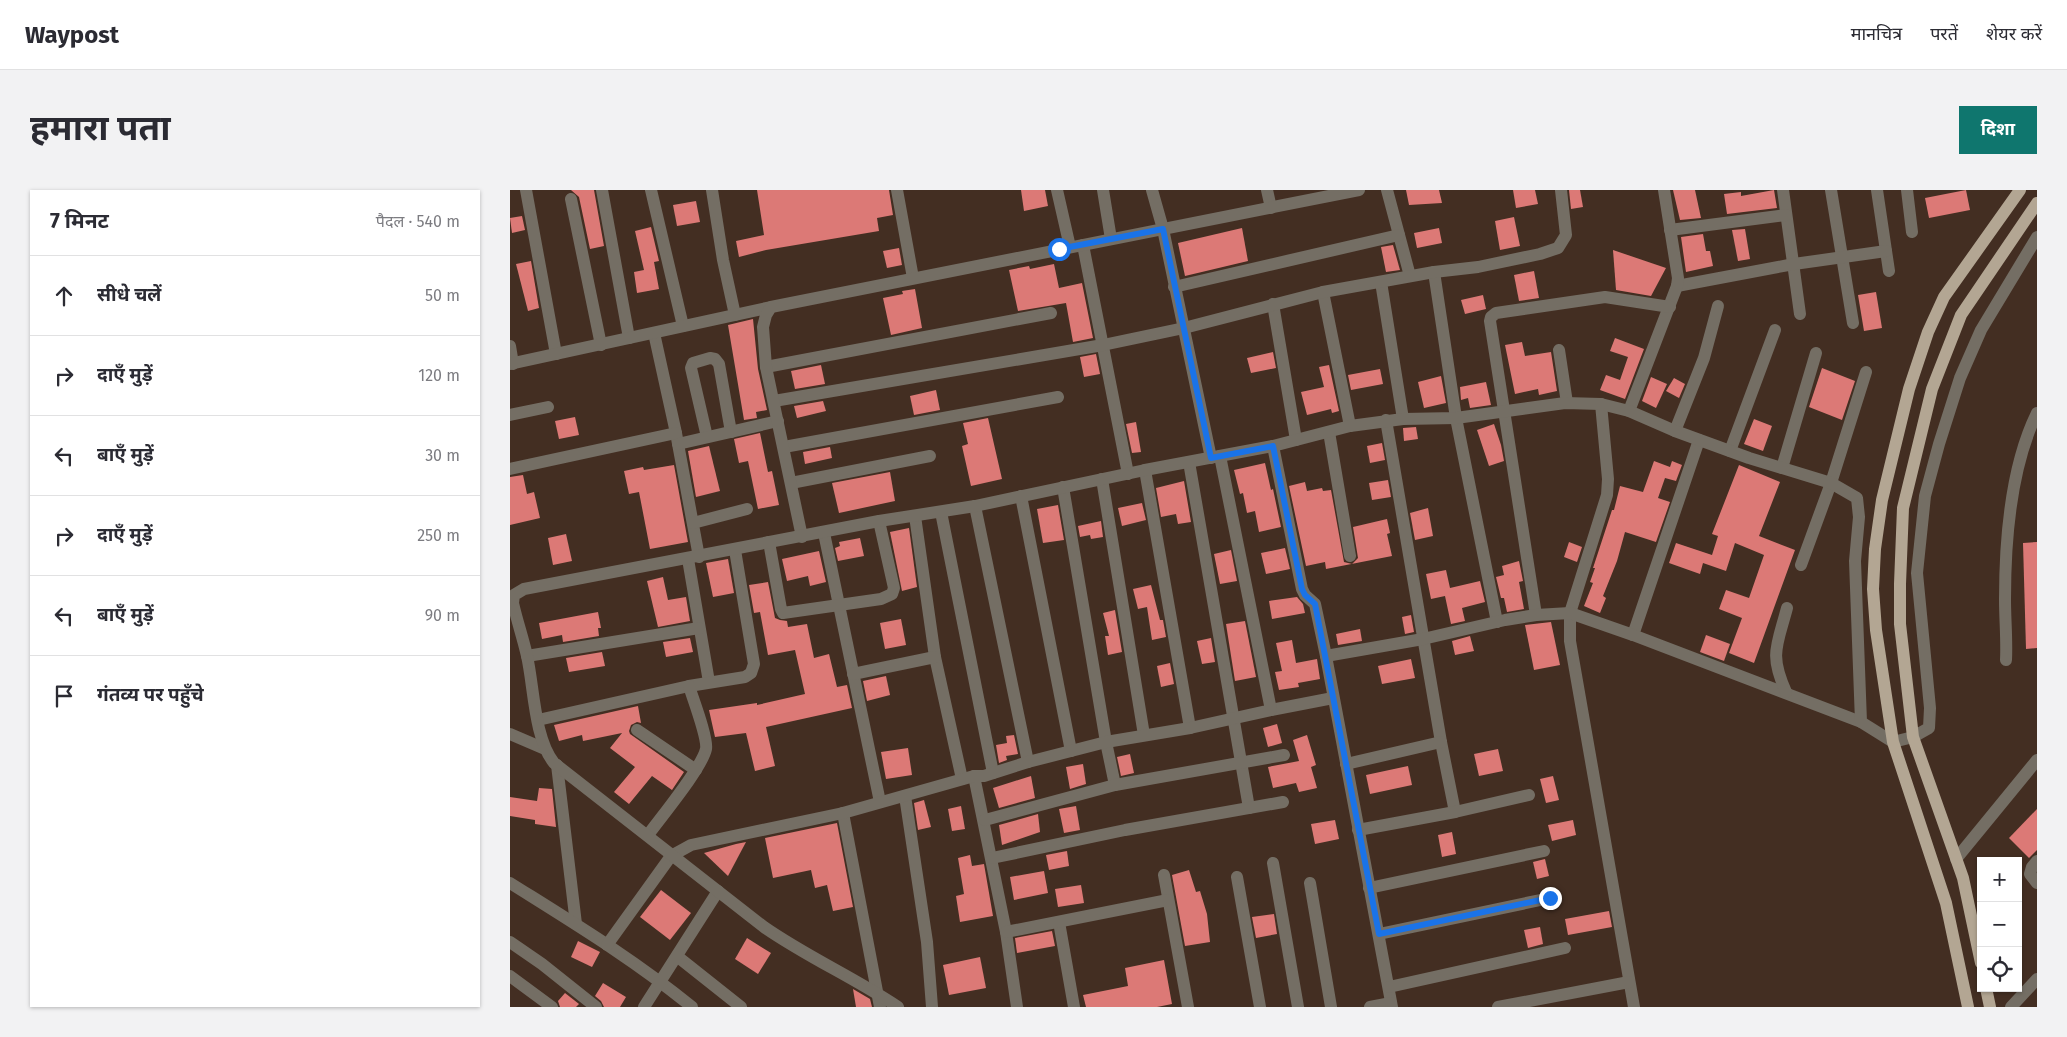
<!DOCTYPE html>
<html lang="hi">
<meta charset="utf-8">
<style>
body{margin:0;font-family:"Fira Sans","Noto Sans Devanagari",sans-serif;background:#f2f2f3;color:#2b2b33}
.controls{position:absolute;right:15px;bottom:15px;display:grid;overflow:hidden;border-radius:0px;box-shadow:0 1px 4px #0004}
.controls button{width:45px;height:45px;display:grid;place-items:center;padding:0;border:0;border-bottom:1px solid #e1e1e2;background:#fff;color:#2b2b33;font:25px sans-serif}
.stop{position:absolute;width:15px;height:15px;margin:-11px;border:4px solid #1a73e8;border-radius:50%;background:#fff}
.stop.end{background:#1a73e8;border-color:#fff;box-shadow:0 1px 5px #0008}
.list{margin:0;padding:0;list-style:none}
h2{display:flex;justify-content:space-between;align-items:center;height:65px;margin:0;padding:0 20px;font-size:21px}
h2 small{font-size:16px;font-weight:400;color:#7c7c81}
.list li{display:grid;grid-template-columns:32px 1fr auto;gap:15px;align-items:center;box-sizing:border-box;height:80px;padding:0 20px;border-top:1px solid #e1e1e2}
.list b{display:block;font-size:19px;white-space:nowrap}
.list em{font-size:16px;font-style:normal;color:#7c7c81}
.icon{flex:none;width:28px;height:28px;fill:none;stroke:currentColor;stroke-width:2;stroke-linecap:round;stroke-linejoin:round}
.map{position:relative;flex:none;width:1527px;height:817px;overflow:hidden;border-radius:0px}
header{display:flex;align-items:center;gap:30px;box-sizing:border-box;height:70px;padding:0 25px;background:#fff;border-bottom:1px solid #e1e1e2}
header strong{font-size:24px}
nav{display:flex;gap:28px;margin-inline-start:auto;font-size:18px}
.intro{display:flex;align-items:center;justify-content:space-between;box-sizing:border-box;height:120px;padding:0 30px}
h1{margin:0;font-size:35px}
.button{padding:12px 22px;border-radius:0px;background:#0f766e;color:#fff;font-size:18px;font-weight:700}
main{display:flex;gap:30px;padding:0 30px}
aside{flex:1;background:#fff;border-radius:0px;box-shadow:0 1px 4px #0004}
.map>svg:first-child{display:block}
</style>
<header>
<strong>Waypost</strong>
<nav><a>मानचित्र</a><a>परतें</a><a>शेयर करें</a></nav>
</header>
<div class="intro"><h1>हमारा पता</h1><a class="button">दिशा</a></div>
<main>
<aside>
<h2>7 मिनट<small>पैदल · 540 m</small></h2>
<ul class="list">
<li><svg class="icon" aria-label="ahead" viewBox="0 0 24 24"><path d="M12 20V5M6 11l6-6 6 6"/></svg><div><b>सीधे चलें</b></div><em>50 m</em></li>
<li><svg class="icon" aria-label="right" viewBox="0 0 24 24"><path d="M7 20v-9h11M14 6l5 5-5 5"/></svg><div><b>दाएँ मुड़ें</b></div><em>120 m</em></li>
<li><svg class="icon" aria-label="left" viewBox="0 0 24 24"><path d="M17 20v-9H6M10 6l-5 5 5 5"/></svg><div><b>बाएँ मुड़ें</b></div><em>30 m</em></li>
<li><svg class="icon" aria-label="right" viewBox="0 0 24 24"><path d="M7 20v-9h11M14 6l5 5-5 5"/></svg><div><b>दाएँ मुड़ें</b></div><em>250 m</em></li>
<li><svg class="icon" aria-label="left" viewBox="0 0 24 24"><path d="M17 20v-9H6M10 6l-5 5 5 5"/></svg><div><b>बाएँ मुड़ें</b></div><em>90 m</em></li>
<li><svg class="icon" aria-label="arrive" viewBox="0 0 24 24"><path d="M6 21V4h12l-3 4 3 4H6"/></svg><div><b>गंतव्य पर पहुँचे</b></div></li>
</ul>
</aside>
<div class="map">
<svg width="1527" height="817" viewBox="0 0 1527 817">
<rect width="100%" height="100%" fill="#432e22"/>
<!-- building -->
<g fill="#dc7976">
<polygon points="61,0 84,0 94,56 80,59 69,7"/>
<polygon points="247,0 379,0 383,25 367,28 369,41 256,60 229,67 226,51 254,45"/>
<polygon points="511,0 535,0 538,16 514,21"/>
<polygon points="896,0 929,0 932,13 899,15"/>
<polygon points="1003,0 1025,0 1028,14 1006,18"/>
<polygon points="1059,0 1070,0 1073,17 1061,19"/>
<polygon points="1163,0 1185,0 1191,28 1170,30"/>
<polygon points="1264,0 1267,18 1217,24 1214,4 1231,2 1231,6"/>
<polygon points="1456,0 1460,20 1419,28 1415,8"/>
<polygon points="186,11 190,32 167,36 163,15"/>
<polygon points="12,26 15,40 2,43 0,28"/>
<polygon points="1004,27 1010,56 990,60 985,31"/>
<polygon points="141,37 149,71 144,72 149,99 127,103 124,82 134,80 125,41"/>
<polygon points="732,38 738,71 675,86 668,53"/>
<polygon points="929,38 932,53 907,58 904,43"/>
<polygon points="1235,39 1240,69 1228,71 1222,40"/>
<polygon points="1193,44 1196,61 1200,61 1203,76 1176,82 1171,47"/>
<polygon points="883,55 890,80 876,82 871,57"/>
<polygon points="389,58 392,75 377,78 373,61"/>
<polygon points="1103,60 1156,78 1141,106 1106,100"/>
<polygon points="21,71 29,118 18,121 6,74"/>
<polygon points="544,74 549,98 572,93 583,148 563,152 556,113 508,121 499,80 519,76 520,79"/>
<polygon points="1024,81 1029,108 1009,111 1004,85"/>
<polygon points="405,99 412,138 381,145 373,108 393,104 392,101"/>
<polygon points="1366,102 1372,138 1354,141 1348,105"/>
<polygon points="973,105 976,119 955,124 951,110"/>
<polygon points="243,129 248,179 257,220 246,222 247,228 234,230 218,135"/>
<polygon points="1105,148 1134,159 1115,209 1090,200 1096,185 1110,190 1118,167 1100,161"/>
<polygon points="1012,152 1015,166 1041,162 1047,201 1029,205 1028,199 1005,204 995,155"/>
<polygon points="763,162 766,178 741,183 737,168"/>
<polygon points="586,164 590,184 574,187 570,167"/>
<polygon points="311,175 315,194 285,199 281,181"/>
<polygon points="819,175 829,221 822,223 821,219 797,225 791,202 814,197 809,177"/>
<polygon points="1312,178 1345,191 1332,230 1299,217"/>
<polygon points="870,179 873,194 841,200 838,185"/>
<polygon points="931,186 936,213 914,218 908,192"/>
<polygon points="1141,187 1157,194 1146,218 1132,211"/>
<polygon points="1164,188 1175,194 1169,208 1156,201"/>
<polygon points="976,192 981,215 960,218 958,208 951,210 950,197"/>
<polygon points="426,200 430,220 404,225 400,206"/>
<polygon points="313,211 316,221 287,228 284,216"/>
<polygon points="65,227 69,245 49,249 45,231"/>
<polygon points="478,228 492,289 461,296 452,256 458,254 453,233"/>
<polygon points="1244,229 1262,236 1253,261 1234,254"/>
<polygon points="626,232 631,262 622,263 616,234"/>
<polygon points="984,234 991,255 994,271 979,276 967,240"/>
<polygon points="906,237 908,249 894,251 893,238"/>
<polygon points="250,243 258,282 262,281 269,315 248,319 238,271 229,273 224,249"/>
<polygon points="872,253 875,270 860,273 857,256"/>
<polygon points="199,256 210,301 186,307 178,261"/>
<polygon points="320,257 322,268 295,274 293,262"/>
<polygon points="1144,271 1160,277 1162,271 1172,275 1166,291 1155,288 1148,308 1160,312 1146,352 1115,342 1107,371 1093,406 1096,408 1090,423 1074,416 1083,393 1080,392 1085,378 1083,378 1102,320 1104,320 1110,296 1133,302"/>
<polygon points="755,273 761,300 763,299 771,337 749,342 745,321 737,323 733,303 730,304 724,280"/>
<polygon points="164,275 178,352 140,359 129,302 119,304 114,281 133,277 134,280"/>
<polygon points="1229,275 1270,292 1249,346 1285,360 1244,473 1219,463 1232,428 1209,419 1216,400 1239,408 1254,365 1225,353 1216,381 1193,373 1190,384 1159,373 1166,353 1202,365 1208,346 1202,344"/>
<polygon points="380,282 385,311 329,323 322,293"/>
<polygon points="13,285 17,304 24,302 30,328 0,335 0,287"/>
<polygon points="878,290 881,307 862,310 859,293"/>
<polygon points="674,291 681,332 668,334 666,324 651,327 646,298"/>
<polygon points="795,292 797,301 812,298 813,301 821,300 834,372 842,374 848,368 843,337 877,329 880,343 877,344 882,366 816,379 815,372 796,376 779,296"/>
<polygon points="632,313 636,330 612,336 608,318"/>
<polygon points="548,315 554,350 533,353 527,319"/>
<polygon points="918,318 923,346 905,350 900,323"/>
<polygon points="591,331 593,347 581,349 580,345 570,347 568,336"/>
<polygon points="399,338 407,397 392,401 380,342"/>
<polygon points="56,344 62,371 43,375 38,348"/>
<polygon points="350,348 354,366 328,371 325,358 330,356 329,352"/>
<polygon points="1059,352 1072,357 1067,372 1054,367"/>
<polygon points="1527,352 1527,458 1516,459 1513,353"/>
<polygon points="775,358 780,379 756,384 751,363"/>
<polygon points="721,360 727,391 710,394 704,364"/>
<polygon points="309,361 316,392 300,396 298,386 277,391 272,369"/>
<polygon points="218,369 224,403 203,407 196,373"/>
<polygon points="1009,371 1013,391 1009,392 1014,419 997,422 994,408 991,408 986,387 994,385 992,376"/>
<polygon points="936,380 940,398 970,391 975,412 952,418 955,431 941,434 935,406 921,409 916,384"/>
<polygon points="153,387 158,410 176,407 180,431 148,437 137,391"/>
<polygon points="258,392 265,428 270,430 277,431 278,437 297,434 304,468 319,464 327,497 337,495 342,518 256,537 265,576 245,581 236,543 205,547 199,520 247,513 247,515 295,504 285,460 258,465 250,422 244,423 239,395"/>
<polygon points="641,395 650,430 653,430 656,447 642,450 637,417 628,419 623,399"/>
<polygon points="787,407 793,414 795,423 762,429 759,411"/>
<polygon points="605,420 612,462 598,465 595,446 599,446 593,423"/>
<polygon points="88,422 91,438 88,438 89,446 53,452 52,445 32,449 29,433"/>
<polygon points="901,425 904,442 895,444 892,427"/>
<polygon points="391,429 396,455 375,459 370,433"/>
<polygon points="735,431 746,487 725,491 716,434"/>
<polygon points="1041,432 1050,475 1024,480 1015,435"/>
<polygon points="850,439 852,451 828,455 826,444"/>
<polygon points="1196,445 1220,454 1214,471 1190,462"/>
<polygon points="960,446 964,461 945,465 942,451"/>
<polygon points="180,448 183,462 156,467 153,452"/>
<polygon points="701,448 705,472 692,474 687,451"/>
<polygon points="782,450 786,473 807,469 810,489 788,493 789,497 769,500 765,482 772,481 766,453"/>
<polygon points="92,462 95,476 59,482 56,468"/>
<polygon points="901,469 905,488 872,494 868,476"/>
<polygon points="660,473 664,494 651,497 647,476"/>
<polygon points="376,486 380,505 357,511 353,491"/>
<polygon points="128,516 131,533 127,532 121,535 119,541 120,544 174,582 162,600 142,586 119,614 104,602 125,577 100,558 112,543 73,551 72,545 49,551 44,535"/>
<polygon points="767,534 772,553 758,557 753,538"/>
<polygon points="504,545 508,564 496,566 497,570 489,573 486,555 497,553 496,546"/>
<polygon points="797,545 806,575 801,577 807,598 789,602 786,593 763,598 758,577 789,571 783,550"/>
<polygon points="398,558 402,585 376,589 371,562"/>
<polygon points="988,559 993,581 969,586 964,564"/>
<polygon points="620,564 624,583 611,586 607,567"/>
<polygon points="573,574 576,594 560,599 556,577"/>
<polygon points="898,576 902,595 860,604 856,585"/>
<polygon points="521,586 525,608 489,618 483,598"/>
<polygon points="1043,586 1049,610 1036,613 1030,589"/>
<polygon points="29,598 42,599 46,637 25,634 25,630 0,626 0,607 27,611"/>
<polygon points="414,610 421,637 408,640 404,613"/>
<polygon points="451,616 455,639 442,641 438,619"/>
<polygon points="566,616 570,640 554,643 549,619"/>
<polygon points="1527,619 1527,660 1519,668 1499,648"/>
<polygon points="528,624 530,642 492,655 489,635"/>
<polygon points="825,630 829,649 805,654 801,634"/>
<polygon points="1063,630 1066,645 1042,651 1038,635"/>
<polygon points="327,633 343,717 323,721 317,695 305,698 301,680 263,688 255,648"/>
<polygon points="942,642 946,664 932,667 928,645"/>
<polygon points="236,652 218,686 194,663 226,654"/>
<polygon points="557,661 559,676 539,680 536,665"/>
<polygon points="460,665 462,676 474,674 483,726 450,732 446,706 454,704 448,668"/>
<polygon points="1035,669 1039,686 1027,689 1023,672"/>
<polygon points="679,680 686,702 690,701 697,724 700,752 675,756 662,685"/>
<polygon points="534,681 538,703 504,710 500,687"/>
<polygon points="571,695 574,713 548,717 545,699"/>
<polygon points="151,700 181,723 160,750 130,727"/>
<polygon points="1099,721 1102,737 1058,745 1055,729"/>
<polygon points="764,724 767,744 746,748 742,727"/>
<polygon points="1030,737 1033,754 1018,758 1014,740"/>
<polygon points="542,741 545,756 507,763 505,748"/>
<polygon points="237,748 261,763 248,784 225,769"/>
<polygon points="68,751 90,762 82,777 61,767"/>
<polygon points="470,767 476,798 439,805 433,775"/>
<polygon points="654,770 662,814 647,817 576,817 573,805 618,796 615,778"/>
<polygon points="93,793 116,807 110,817 94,817 91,811 85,806"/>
<polygon points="343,799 360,809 362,817 346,817"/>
<polygon points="55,803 69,814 66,817 50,817 48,811"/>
</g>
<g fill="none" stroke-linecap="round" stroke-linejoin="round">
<!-- minor -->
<g stroke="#746e64" stroke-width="12">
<polyline points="16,0 46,164"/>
<polyline points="92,0 119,148"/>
<polyline points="141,0 173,136"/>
<polyline points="202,0 213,70 225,125"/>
<polyline points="387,0 403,88"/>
<polyline points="547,0 560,57"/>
<polyline points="593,0 601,49"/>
<polyline points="642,0 653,39 701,268"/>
<polyline points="757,0 761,18"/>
<polyline points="877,0 900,86"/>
<polyline points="1273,0 1290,124"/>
<polyline points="1321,0 1343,133"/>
<polyline points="1367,0 1379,81"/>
<polyline points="1397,0 1402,42"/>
<polyline points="61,9 91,155"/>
<polyline points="1160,40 1276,25"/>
<polyline points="573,55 618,284"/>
<polyline points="924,82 946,228 987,432"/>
<polyline points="871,92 893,229"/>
<polyline points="1167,96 1284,74 1376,61"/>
<polyline points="664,97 889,45"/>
<polyline points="813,102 840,236"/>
<polyline points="763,114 786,250"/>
<polyline points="144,143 166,243 189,367"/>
<polyline points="0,156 3,174"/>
<polyline points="1049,160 1057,213"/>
<polyline points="0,174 261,117"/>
<polyline points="256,177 541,123"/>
<polyline points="264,211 593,155 674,138 813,102 924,82 968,77 1030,64 1048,58 1056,45 1051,0"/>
<polyline points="1091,214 1098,289 1097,305 1060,423 1060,451 1124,817"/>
<polyline points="1119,221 1167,96 1168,88 1154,0"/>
<polyline points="0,225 38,217"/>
<polyline points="876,230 931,552 945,622"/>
<polyline points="1165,241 1194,168 1208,116"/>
<polyline points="819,242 840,366"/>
<polyline points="197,247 181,178 183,173 200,168 205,169 209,174 221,242"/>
<polyline points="168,254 268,231"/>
<polyline points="763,256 792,399 795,405 805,414 816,466 882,817"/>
<polyline points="274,257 548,207"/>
<polyline points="1220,261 1265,140"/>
<polyline points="679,272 739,618"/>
<polyline points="1272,278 1306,163"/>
<polyline points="0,279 166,243"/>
<polyline points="635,280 680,538"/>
<polyline points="592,289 634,545"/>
<polyline points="281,293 420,266"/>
<polyline points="553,297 596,552 605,595"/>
<polyline points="511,306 561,561"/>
<polyline points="465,316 518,572"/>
<polyline points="431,322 483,583"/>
<polyline points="405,326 425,467 452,589"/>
<polyline points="183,333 237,319"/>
<polyline points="314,343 370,612"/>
<polyline points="292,347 256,177 253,137 256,125 261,117 849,0"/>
<polyline points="259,352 271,419 273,423 371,409 382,404 384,398 369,331"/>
<polyline points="178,369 199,492"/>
<polyline points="1291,375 1321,293 1356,182"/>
<polyline points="1026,425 980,131 981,127 986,123 1095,107 1160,117"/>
<polyline points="1123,445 1189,250"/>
<polyline points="17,466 189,438"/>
<polyline points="816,466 913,449 995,430 1026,425 1060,423 1123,445 1351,532"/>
<path d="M1496,470C1497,450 1495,430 1495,409C1495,350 1501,276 1527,223"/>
<polyline points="343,484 425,467"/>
<path d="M1276,502C1259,464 1267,456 1277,418"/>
<polyline points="761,520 823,508"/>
<polyline points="28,530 179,496 235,487 241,483 244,474 225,360"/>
<polyline points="127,540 186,580"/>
<polyline points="0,544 35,559"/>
<polyline points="836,574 931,552"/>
<polyline points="47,575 66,734"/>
<polyline points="464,586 496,742 507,817"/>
<polyline points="395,606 417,752 422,817"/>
<polyline points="333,623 370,817"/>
<polyline points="475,630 605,595 774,565"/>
<polyline points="848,640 945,622 1019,605"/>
<path d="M138,645C151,627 192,578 196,559C198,548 183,509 179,496"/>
<polyline points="482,668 615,640 773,612"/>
<polyline points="1446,669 1527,570"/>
<polyline points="1527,671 1522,677 1520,684 1527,693"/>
<polyline points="763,673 788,817"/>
<polyline points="654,685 678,817"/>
<polyline points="727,687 750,817"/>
<path d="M0,693C62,732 125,770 182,817"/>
<polyline points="800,693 821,817"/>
<polyline points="859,698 1034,661"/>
<polyline points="549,732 564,817"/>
<polyline points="496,742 658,710"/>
<polyline points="869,744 1040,708"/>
<polyline points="0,752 32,774 86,817"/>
<polyline points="97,755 161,666 181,655 333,623 464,586 474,586 518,572 596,552 680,538 761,520 710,266"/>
<polyline points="168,767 231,817"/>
<polyline points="0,786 42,817"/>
<polyline points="879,797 1055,758"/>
<polyline points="134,817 208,701"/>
<path d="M388,817C345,788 297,767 254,737L44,573C24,548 24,497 17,466C13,448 7,431 3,413L4,405L14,399L369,331L465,316L635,280L763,256L840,236L893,229L946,228L1055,213L1091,214L1119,221L1165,241L1239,268L1321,293L1347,308L1349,327L1345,371L1351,532L1383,552L1403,547L1419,538L1420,518L1407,383L1415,306L1429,254L1450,188L1471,140L1527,47"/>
<polyline points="860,817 881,813"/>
<polyline points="988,817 1119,792"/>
<polyline points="1501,817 1527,789"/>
</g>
<!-- major -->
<g stroke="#b3a693" stroke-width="12">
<polyline points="1471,773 1453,688 1403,547 1390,434 1390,394 1393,318 1422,199 1451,125 1527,13"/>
<polyline points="1476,798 1480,817"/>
<polyline points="1458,817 1436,713 1383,552 1366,440 1363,399 1365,359 1372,310 1399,199 1418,142 1434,107 1510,0"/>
</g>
</g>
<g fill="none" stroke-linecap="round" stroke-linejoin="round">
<!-- route -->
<polyline stroke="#1a73e8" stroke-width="6" points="549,59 653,39 701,268 763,256 792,399 795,405 805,414 869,744 1040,708"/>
</g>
</svg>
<div class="controls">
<button>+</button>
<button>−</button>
<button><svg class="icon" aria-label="locate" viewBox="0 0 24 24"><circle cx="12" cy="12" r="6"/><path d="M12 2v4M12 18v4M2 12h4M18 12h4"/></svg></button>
</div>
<div class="stop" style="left:549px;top:59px"></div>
<div class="stop end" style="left:1040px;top:708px"></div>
</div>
</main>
